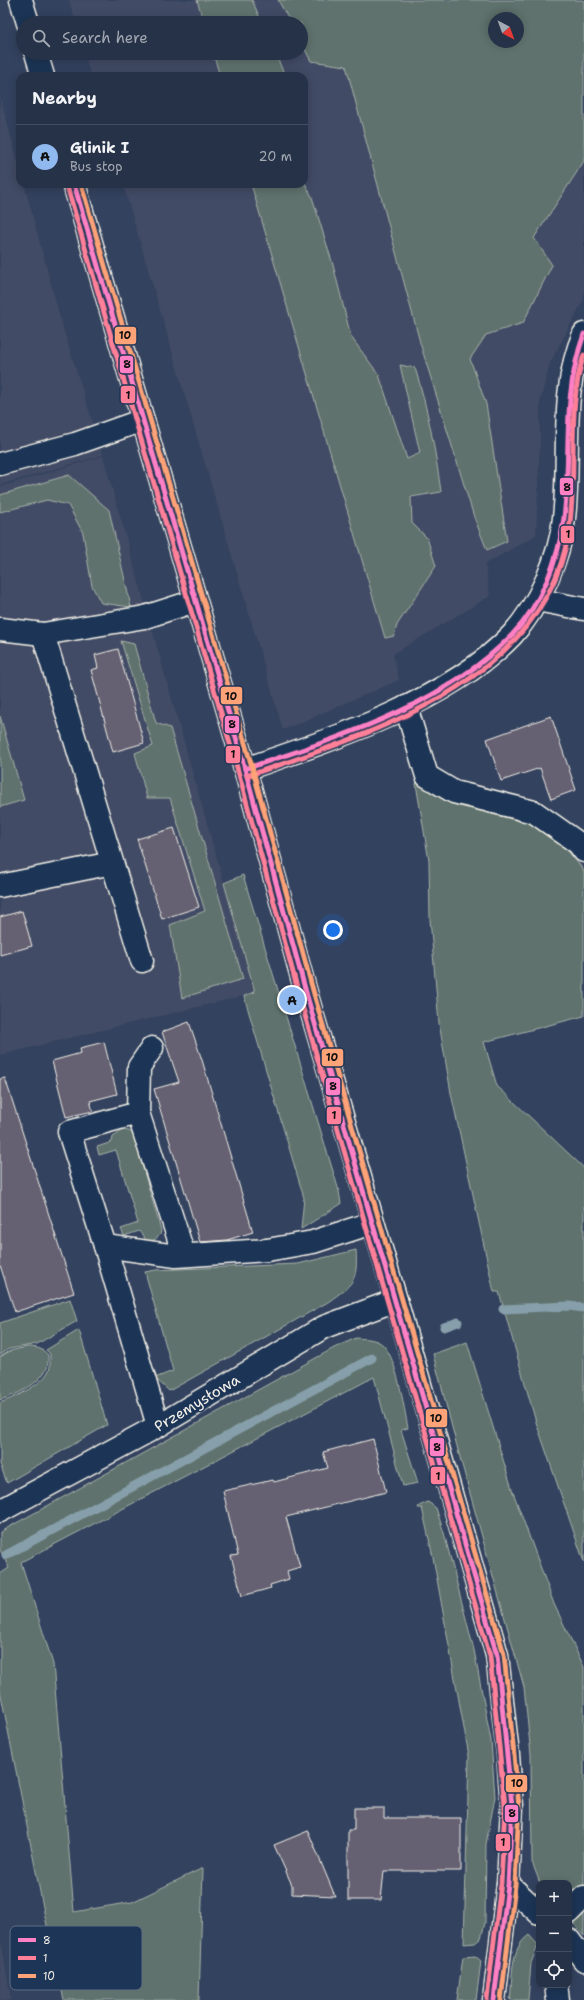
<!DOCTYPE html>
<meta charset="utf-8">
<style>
body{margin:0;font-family:"Shantell Sans",sans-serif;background:#323e52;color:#f1f3f6}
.controls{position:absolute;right:12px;bottom:12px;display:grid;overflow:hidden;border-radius:8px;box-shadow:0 2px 10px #0003}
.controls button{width:36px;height:36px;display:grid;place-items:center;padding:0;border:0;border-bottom:1px solid #424d60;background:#263247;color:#f1f3f6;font:20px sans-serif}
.compass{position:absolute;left:488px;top:12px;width:36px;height:36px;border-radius:50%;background:#263247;box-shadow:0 2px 10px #0003;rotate:139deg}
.you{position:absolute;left:333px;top:930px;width:14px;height:14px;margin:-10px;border:3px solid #fff;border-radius:50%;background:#1a73e8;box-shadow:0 0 0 6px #1a73e833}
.badge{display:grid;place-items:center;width:26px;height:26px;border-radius:50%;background:#90b9f0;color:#111;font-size:13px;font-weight:700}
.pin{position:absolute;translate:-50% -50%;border:2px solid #fff;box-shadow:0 1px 4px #0006}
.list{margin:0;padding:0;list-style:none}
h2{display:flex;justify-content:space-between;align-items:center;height:52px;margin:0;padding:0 16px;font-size:17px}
h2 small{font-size:13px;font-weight:400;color:#a4aab4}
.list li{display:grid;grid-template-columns:26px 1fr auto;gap:12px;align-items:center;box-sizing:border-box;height:64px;padding:0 16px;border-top:1px solid #424d60}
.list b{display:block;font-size:15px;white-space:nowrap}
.list p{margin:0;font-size:13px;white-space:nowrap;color:#a4aab4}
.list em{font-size:13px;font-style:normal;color:#a4aab4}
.icon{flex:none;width:22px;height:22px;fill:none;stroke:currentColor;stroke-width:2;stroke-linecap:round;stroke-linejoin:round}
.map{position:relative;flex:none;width:584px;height:2000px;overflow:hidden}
.search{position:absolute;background:#263247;box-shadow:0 2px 10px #0003;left:16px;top:16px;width:292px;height:44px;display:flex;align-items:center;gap:10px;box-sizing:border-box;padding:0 14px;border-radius:22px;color:#a4aab4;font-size:15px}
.panel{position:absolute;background:#263247;box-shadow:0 2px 10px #0003;left:16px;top:72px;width:292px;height:116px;border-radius:12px}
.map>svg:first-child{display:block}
</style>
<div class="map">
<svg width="584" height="2000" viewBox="0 0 584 2000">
<rect width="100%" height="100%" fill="#33425f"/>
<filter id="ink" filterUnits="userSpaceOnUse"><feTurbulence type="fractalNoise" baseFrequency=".025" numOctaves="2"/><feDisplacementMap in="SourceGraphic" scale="8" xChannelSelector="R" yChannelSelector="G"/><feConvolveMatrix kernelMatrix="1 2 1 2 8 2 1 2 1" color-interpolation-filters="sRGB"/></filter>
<g filter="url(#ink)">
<!-- built -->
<g fill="#424b65" fill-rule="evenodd">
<path d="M69,0H584V299L550,363L540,402V442L536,535L485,564L490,596L393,654L399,680L283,730L123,184H304V76H91L84,53H301V23H76ZM494,18H518V42H494Z"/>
<polygon points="0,96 20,170 20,184 24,184 62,325 103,455 0,485"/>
<polygon points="103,456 255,993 0,1055 0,487"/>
<polygon points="0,1934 11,2000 0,2000"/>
</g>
<!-- green -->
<g fill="#5e726d" stroke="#a9b2aa" fill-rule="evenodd">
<polygon points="197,0 252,0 262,23 204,23"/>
<path d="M278,0H584V161L534,238L552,265L523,323L486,335L470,359L486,404L507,541L487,550L474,517L421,346L346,66L311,61L301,42V23H291ZM494,18H518V42H494Z"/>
<polygon points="213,53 275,53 285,76 220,76"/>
<path d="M304,181L312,197L333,265L351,337L379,375L407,459L420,453L400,365L415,368C428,409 435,449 441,492L411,497L412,523L427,538L436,566L397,625L394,636L385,638L251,184H304Z"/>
<polygon points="69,475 109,510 131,607 101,603 92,586 83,533 68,505 47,500 0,512 0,495"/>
<polygon points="121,641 134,644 156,723 170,728 243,979 182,998 170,925 205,911 170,798 147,798 135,753 153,746"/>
<polygon points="0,716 24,800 0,807"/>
<polygon points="418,780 517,815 555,836 583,869 584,873 584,1016 484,1042 497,1086 584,1168 584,1562 536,1422 499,1292 494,1292 451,1093 439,1023 430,919 429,861 416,784"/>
<polygon points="243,875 339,1191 341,1204 301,1229 304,1198 244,996 255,992 224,883"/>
<polygon points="123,1130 129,1131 133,1134 161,1230 160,1235 154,1240 147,1241 139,1231 124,1236 121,1229 138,1223 116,1150 99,1155 97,1147 112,1142 113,1137"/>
<path d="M356,1250C358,1282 353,1284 328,1302L169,1391L155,1378L173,1371L145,1272L156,1270L298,1264Z"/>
<polygon points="70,1299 77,1321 37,1344 9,1349 0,1355 0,1323"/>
<path d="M79,1330L107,1425L7,1483L0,1464V1403C15,1397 46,1384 50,1367C50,1363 50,1358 50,1354L46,1350Z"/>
<path d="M356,1338C364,1339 376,1338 383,1345C397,1358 404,1408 408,1428L401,1430L418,1483L403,1486L374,1377L21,1562L53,1664L74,1912L132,1902L203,1868L199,2000H64L44,1912L0,1690V1574L9,1568L0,1550V1532L334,1348Z"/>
<polygon points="467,1342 513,1492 554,1604 584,1667 584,1889 569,1901 569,1883 540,1883 532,1862 531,1755 524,1687 459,1454 433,1354"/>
<path d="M27,1347C36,1347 42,1348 48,1355C48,1359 48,1365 47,1368C39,1385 16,1395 0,1400V1357L10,1351Z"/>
<polygon points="428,1502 436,1508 444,1533 474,1650 491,1741 495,1797 486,1844 485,1923 481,1938 475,1943 464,1944 469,1756 433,1557 422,1508 418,1508 419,1506"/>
<polygon points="584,1910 584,1936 574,1924"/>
<path d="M529,1935L538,1945L531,1963L528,2000H510C513,1978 509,1949 529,1935Z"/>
<polygon points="475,1956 481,1961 476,2000 457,2000 463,1957"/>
</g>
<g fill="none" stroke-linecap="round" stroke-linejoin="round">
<!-- stream -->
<g stroke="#879fab" stroke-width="9">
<polyline points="503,1309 569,1306 584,1308"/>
<polyline points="444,1327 458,1322"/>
<polyline points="6,1555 372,1358"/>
</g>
</g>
<!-- building -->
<g fill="#656072" stroke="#f4f1e8">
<polygon points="118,649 144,743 113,752 91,670 98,668 95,655"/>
<polygon points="551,716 576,790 551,799 540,768 501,781 487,739"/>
<polygon points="174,828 199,907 162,919 137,839"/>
<polygon points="22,911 32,946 0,955 0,917"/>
<polygon points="189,1022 202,1060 253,1232 227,1240 200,1242 154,1089 179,1082 162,1032"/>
<polygon points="104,1042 117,1094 90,1101 93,1111 66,1117 52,1061 81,1053 80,1048"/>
<polygon points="5,1078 74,1293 15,1312 0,1265 0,1079"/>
<polygon points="373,1439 386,1492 286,1517 300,1567 287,1571 289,1579 270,1585 271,1588 242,1596 231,1556 238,1555 223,1491 273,1480 274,1482 328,1468 323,1452"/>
<polygon points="354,1808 384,1808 384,1818 461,1818 461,1871 384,1871 381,1900 348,1900 348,1830 354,1830"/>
<polygon points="308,1831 335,1896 292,1894 292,1885 274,1845"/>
</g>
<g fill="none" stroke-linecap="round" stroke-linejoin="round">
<!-- minor casing -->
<g stroke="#f4f1e8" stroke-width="25">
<g id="minor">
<polyline points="21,0 28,23"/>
<polyline points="36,53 43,76"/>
<polyline points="74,184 245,769 307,996 396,1300 497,1655 508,1755 512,1806 508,1884 494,2000"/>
<polyline points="0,464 75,444 143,420"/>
<polyline points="537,600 584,609"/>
<polyline points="0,629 43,634 145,617 195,601"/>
<polyline points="43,634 142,961"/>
<polyline points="406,707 427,776 454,792 534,812 578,843 584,851"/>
<path d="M245,769C331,740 448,702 512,635C539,606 560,557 564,518C571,458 559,391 584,334"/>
<polyline points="0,886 112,863"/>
<polyline points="152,1048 139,1067 138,1113 69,1132 105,1246 176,1256 267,1250 313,1242 372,1223"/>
<polyline points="138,1113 184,1255"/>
<polyline points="105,1246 158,1426"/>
<polyline points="0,1511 158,1426 324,1327 396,1300"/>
<polyline points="508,1884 539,1913"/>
<polyline points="569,1912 584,1897"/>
<polyline points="569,1940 584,1960"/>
<polyline points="556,1985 558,2000"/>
</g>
</g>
<!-- minor -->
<use href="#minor" stroke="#1d3557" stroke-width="22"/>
<!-- bus-1 casing -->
<g stroke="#1d3557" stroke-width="8">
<g id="bus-1">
<polyline points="74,184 245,769 307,996 497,1655 512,1806 508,1884 494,2000"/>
<path d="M245,769C337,738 442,707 512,635C541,605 559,559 564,518C572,453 561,399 584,334"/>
</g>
</g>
<!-- bus-2 casing -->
<g stroke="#1d3557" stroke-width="8">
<g id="bus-2">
<polyline points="67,186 238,771 300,998 490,1656 505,1806 501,1883 487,1999"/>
<path d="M247,776C372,733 546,682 569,530C578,474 566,407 584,355"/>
</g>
</g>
<!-- bus-3 casing -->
<g stroke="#1d3557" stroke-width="8">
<polyline id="bus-3" points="81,184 252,767 314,994 504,1654 519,1806 515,1885 501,2000"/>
</g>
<!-- bus-1 -->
<use href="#bus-1" stroke="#ff80c5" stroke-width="5"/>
<!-- bus-2 -->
<use href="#bus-2" stroke="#ff8098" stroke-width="5"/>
<!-- bus-3 -->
<use href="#bus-3" stroke="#fea277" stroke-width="5"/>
</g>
</g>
<g text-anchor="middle" stroke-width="3" stroke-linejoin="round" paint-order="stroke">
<!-- street labels -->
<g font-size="15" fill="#f4f1e8" stroke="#1d3557">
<text transform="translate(197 1403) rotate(-31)" y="5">Przemysłowa</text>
</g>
</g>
<!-- legend -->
<rect x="10" y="1926" width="132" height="64" rx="6" fill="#1d3557" stroke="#5e6d82" stroke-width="1"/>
<rect x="18" y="1938" width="18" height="4" fill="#ff80c5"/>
<rect x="18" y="1956" width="18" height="4" fill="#ff8098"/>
<rect x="18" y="1974" width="18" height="4" fill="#fea277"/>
<g font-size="11" fill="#f4f1e8">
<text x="43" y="1944">8</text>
<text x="43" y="1962">1</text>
<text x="43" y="1980">10</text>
</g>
<g stroke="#1d3557" stroke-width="1.5">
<rect x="114" y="326" width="23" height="19" rx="4" fill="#fea277"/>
<rect x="119" y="355" width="15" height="19" rx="4" fill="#ff80c5"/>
<rect x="120" y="385" width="16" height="19" rx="4" fill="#ff8098"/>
<rect x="559" y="477" width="15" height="19" rx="4" fill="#ff80c5"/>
<rect x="560" y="525" width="15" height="19" rx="4" fill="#ff8098"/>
<rect x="220" y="686" width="23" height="19" rx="4" fill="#fea277"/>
<rect x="224" y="715" width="16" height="19" rx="4" fill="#ff80c5"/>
<rect x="225" y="745" width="16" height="19" rx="4" fill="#ff8098"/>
<rect x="321" y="1048" width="23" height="19" rx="4" fill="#fea277"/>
<rect x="325" y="1077" width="16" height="19" rx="4" fill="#ff80c5"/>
<rect x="326" y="1106" width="16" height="19" rx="4" fill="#ff8098"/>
<rect x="425" y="1408" width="23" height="20" rx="4" fill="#fea277"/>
<rect x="429" y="1437" width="16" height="20" rx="4" fill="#ff80c5"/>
<rect x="430" y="1466" width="16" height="19" rx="4" fill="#ff8098"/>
<rect x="505" y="1774" width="23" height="19" rx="4" fill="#fea277"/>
<rect x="504" y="1804" width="15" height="19" rx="4" fill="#ff80c5"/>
<rect x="495" y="1833" width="16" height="19" rx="4" fill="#ff8098"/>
</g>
<g font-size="11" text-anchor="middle" font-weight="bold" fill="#111">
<text x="125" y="339">10</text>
<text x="127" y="368">8</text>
<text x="128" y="399">1</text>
<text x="567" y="491">8</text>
<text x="568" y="538">1</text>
<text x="231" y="700">10</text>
<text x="232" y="728">8</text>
<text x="233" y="758">1</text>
<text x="332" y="1061">10</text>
<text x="333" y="1090">8</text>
<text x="334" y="1119">1</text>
<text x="436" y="1422">10</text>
<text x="437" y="1451">8</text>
<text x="438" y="1480">1</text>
<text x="517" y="1787">10</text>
<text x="512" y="1817">8</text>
<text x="503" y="1846">1</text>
</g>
</svg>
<div class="controls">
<button>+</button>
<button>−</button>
<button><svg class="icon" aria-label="locate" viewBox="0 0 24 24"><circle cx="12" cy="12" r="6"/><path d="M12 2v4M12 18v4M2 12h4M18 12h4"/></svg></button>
</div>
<svg class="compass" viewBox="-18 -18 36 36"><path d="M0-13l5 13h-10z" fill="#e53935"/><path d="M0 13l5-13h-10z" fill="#a4aab4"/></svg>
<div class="you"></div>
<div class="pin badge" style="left:292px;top:1000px">A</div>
<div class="search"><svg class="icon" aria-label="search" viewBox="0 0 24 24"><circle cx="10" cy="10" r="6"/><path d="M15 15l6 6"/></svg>Search here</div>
<section class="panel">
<h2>Nearby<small></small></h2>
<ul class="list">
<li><span class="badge">A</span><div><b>Glinik I</b><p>Bus stop</p></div><em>20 m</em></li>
</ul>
</section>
</div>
